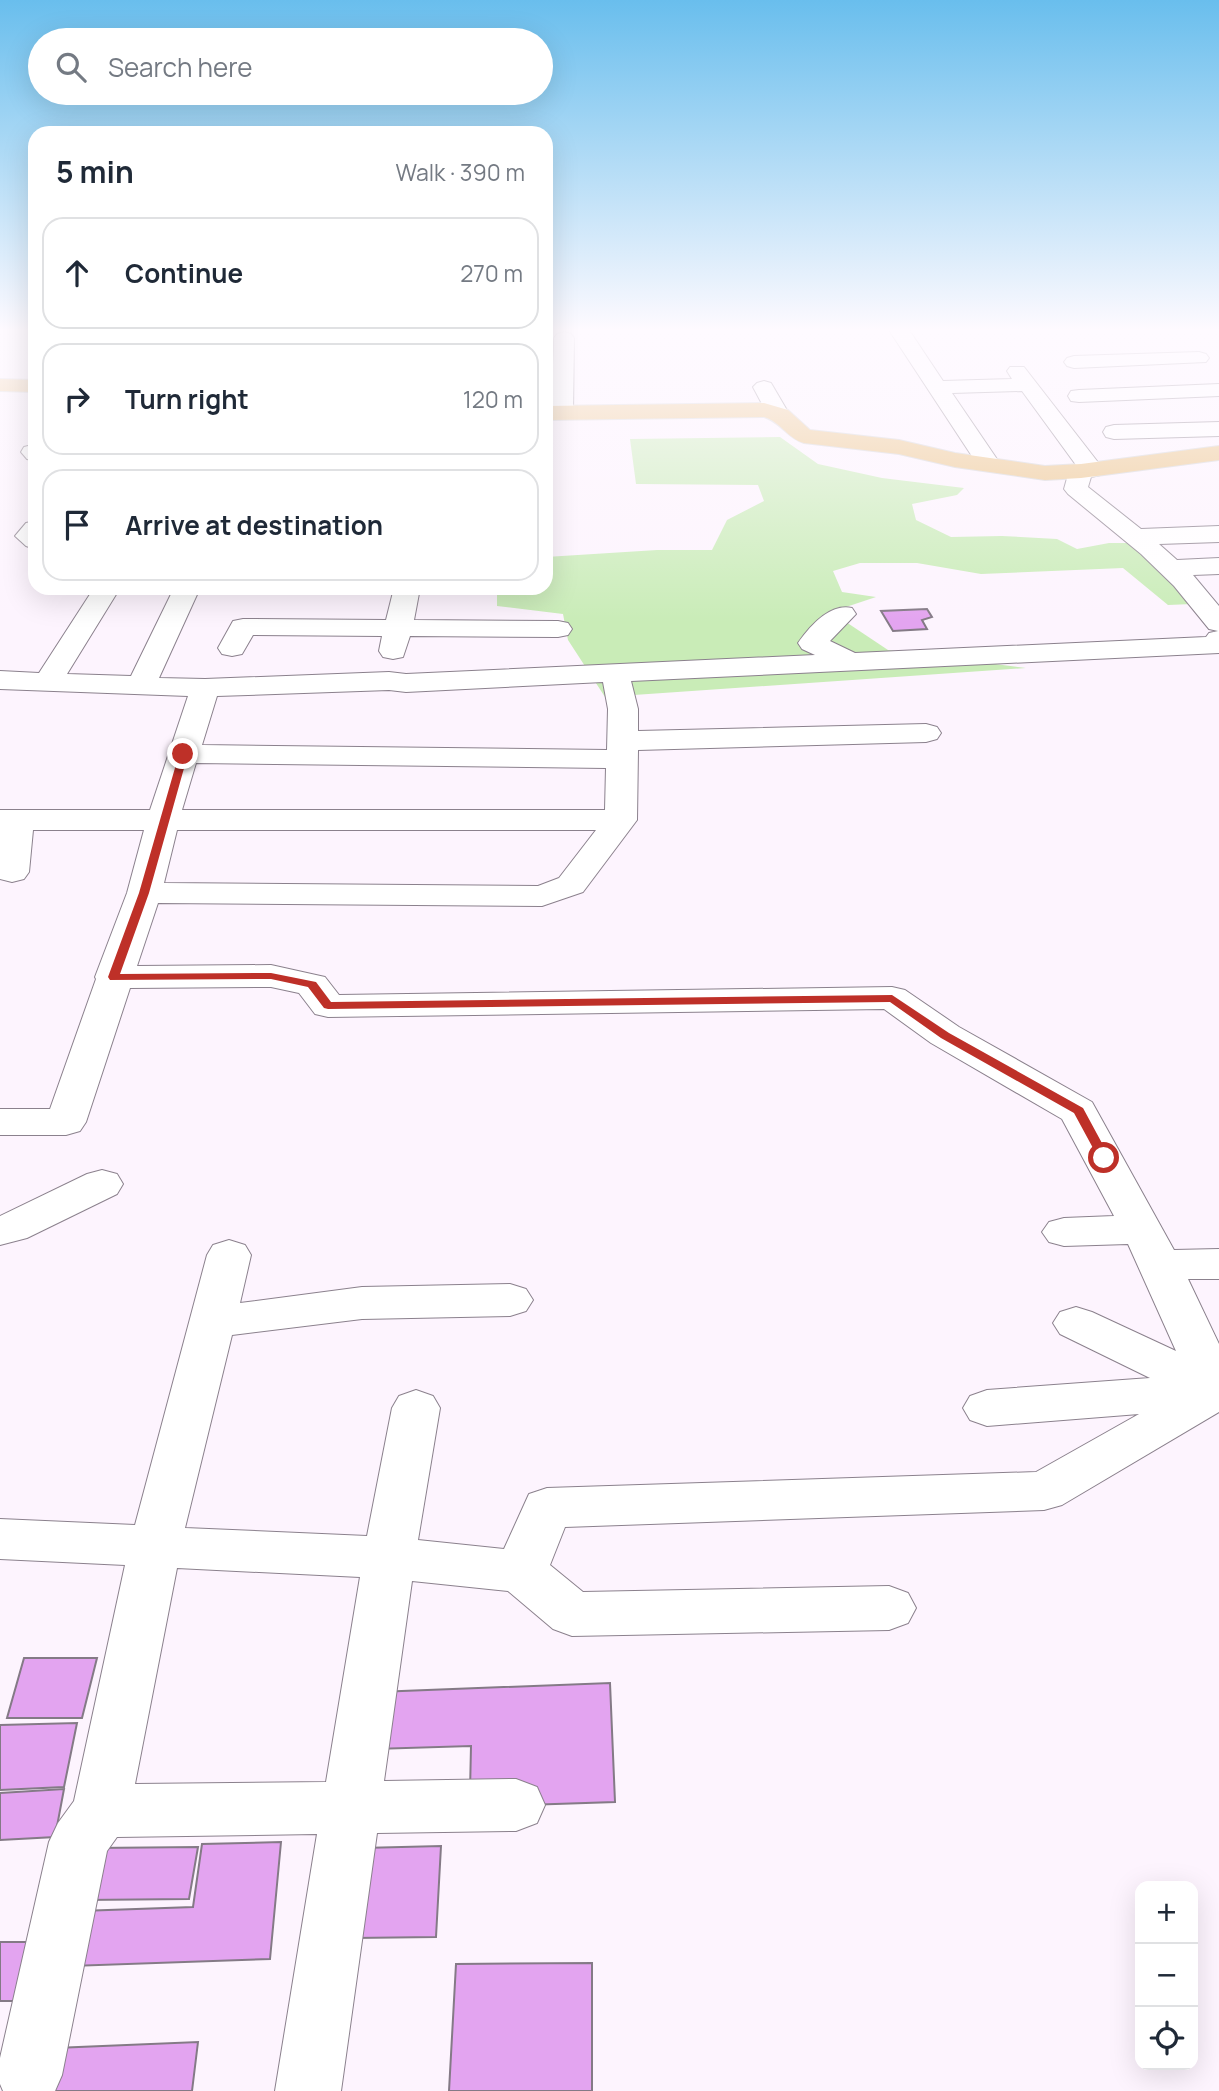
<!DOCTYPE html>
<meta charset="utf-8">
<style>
body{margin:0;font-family:Manrope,sans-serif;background:#f2f2f3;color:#1f2937}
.controls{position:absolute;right:21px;bottom:21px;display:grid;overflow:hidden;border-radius:14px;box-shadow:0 7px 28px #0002}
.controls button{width:63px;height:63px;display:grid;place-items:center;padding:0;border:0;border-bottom:2px solid #e0e1e3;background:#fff;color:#1f2937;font:35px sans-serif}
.stop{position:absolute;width:21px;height:21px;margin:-16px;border:5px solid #be3028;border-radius:50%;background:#fff}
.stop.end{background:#be3028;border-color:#fff;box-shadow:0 2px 7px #0008}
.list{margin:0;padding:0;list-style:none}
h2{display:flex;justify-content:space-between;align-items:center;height:91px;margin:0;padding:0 28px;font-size:30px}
h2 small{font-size:23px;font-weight:400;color:#747a83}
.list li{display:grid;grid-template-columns:46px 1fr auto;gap:21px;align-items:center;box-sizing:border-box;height:112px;margin:0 14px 14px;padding:0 14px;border:2px solid #e0e1e3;border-radius:21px}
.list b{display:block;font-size:26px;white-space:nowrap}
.list em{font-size:23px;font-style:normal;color:#747a83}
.icon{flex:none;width:38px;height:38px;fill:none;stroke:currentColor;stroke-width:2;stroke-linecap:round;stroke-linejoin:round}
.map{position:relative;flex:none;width:1219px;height:2091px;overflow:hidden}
.search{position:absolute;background:#fff;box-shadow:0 7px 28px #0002;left:28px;top:28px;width:525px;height:77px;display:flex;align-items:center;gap:18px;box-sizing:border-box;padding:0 24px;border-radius:38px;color:#747a83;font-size:26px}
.panel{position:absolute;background:#fff;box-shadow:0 7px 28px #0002;left:28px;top:126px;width:525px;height:469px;border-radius:21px}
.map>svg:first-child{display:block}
</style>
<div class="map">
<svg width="1219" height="2091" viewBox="0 0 1219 2091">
<rect width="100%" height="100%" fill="#fdf4fe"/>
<!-- green -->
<polygon fill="#c9ecb7" points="780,437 818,464 882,478 964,488 957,495 912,504 916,520 951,537 1002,536 1057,539 1077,549 1109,543 1131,543 1192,604 1168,605 1123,568 981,574 917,563 860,563 833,571 842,592 876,597 831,612 888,650 1026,668 605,697 568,640 563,614 497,606 497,588 546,588 546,557 657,550 712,550 727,520 764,501 758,485 636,484 630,439"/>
<!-- building -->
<g fill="#e3a4f0" stroke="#847a86" stroke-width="2">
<polygon points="927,609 932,617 922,620 927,629 893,631 881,611"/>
<polygon points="24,1658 97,1658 82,1718 7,1718"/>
<polygon points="610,1683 615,1802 525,1805 470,1792 471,1746 374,1749 377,1692"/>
<polygon points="77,1723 64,1787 0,1790 0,1725"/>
<polygon points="64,1789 55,1837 0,1840 0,1793"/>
<polygon points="281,1842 270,1959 71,1966 80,1911 193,1907 202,1844"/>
<polygon points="441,1846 436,1937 354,1938 362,1848"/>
<polygon points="198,1847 189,1899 83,1900 94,1848"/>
<polygon points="0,1942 34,1942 18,2001 0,2001"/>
<polygon points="592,1963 592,2091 449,2091 456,1964"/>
<polygon points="198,2042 192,2091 47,2091 55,2048"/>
</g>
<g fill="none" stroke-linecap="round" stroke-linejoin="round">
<!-- minor casing -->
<g stroke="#8b818d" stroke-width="2">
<g id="minor">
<path d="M889,330H909L943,381L1012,379L1007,371L1010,367H1024L1104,470L1100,475L1091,477L1088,487L1141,529L1219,526V542L1159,544L1177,560L1219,558V574L1193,575L1219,606V653L631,681L638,709V731L926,724L937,727L941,733L937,739L926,742L638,750L637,820L583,892L542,906L158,903L137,966L271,965L325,977L339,995L892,987L905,990L959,1027L1092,1102L1174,1250L1219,1249V1279H1188L1219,1344V1412L1062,1505L1044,1510L565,1527L550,1565L583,1592L889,1586L908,1593L916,1608L908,1623L889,1630L572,1636L553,1629L508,1591L412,1581L384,1781L516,1779L537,1787L545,1805L537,1823L516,1831L377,1833L341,2091H275L317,1834L117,1837L107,1851L62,2075L55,2091H3L0,2084V2058L49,1842L58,1823L74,1801L125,1565L0,1559V1519L135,1525L207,1255L213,1245L229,1240L245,1245L251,1255L240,1303L362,1287L510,1284L526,1289L533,1300L526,1311L510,1316L362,1319L232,1335L185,1528L367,1536L392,1408L399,1396L416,1390L433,1396L440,1408L418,1540L504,1549L529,1494L547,1488L1036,1472L1139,1414L987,1426L970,1420L963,1408L970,1396L987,1390L1150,1378L1060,1334L1053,1323L1060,1312L1076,1307L1092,1312L1176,1351L1128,1244L1064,1246L1049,1242L1042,1232L1049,1222L1064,1218L1114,1216L1062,1119L931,1043L884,1009L328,1017L315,1014L299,993L271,987L130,988L86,1122L80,1131L66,1135H0V1109H50L96,979L95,977L127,893L144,830H33L29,872L24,879L12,882L0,879V810H150L188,696L0,689V671L39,673L94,588H120L67,674L131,676L174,588H200L159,678L205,679L389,672L406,674L815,655L802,649L798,643C810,626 830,603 852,608L856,614L830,641L855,653L1206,637L1209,633L1218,631L1209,629L1174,586L1141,554L1068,494L1064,489L1069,471L1076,465L1022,391L952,393L1001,465L997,470H981ZM603,682L608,709L607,750L202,745L217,696L389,690L406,692ZM196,763L606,768L605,810H182ZM177,830H596L559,878L538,886L164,883ZM177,1568L360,1577L326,1782L135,1784Z"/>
<polygon points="564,332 571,334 574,338 573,413 570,418 554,418 551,413 554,338 557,334"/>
<polygon points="1199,352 1206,354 1209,358 1206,362 1074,368 1067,366 1064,362 1067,358 1074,356"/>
<polygon points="764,381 771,383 788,412 785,417 769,417 753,387 757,383"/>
<polygon points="1219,384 1219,396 1079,402 1071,401 1068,396 1071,391 1079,390"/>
<polygon points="1219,422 1219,436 1114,439 1106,437 1103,432 1106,427 1114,425"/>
<polygon points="32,445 35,446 35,461 27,459 21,452 24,447"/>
<polygon points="35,521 35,549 26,546 15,536 26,523"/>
<polygon points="394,588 420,588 414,620 558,621 568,623 572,629 568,635 558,637 410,636 403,657 393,659 383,657 379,651 382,636 253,635 242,654 232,656 222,654 218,648 233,621 243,619 386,620"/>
<polygon points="102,1170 117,1174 123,1184 117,1194 27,1238 0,1245 0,1216 87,1174"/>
</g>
</g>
<!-- major casing -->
<g stroke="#d5d4d5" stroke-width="2">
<g id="major">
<polygon points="0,379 35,380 35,392 0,391"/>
<path d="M764,403L788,410L810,430L899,440L955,453L1045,466L1081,464L1219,446V460L1081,478L1045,480L955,467L899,454L804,443C787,438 781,422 764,417L546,420V406Z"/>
</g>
</g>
<!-- minor -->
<use href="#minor" fill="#fff" fill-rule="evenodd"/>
<!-- major -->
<use href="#major" fill="#ebc284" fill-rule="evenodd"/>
</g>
<!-- sky -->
<linearGradient id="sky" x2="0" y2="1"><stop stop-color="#69beed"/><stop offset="0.53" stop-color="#fefaff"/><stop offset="1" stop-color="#fefaff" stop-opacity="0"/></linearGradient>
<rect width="1219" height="623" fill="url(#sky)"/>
<!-- route -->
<polygon fill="#be3028" points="183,752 188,754 149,893 120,974 271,973 316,982 331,1002 892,995 949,1033 1083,1108 1110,1158 1109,1161 1100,1161 1074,1113 941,1038 890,1002 328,1009 324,1008 308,987 271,979 110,980 108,977 139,893 179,754"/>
</svg>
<div class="controls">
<button>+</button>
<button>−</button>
<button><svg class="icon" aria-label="locate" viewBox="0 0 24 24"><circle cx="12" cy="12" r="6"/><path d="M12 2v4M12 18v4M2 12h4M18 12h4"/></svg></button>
</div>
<div class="stop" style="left:1104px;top:1158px"></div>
<div class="stop end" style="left:183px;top:754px"></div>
<div class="search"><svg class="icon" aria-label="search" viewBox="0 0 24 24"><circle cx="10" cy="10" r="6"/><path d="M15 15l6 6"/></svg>Search here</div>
<section class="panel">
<h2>5 min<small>Walk · 390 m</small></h2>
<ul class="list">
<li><svg class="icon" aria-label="ahead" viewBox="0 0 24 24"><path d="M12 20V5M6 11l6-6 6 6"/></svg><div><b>Continue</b></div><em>270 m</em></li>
<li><svg class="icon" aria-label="right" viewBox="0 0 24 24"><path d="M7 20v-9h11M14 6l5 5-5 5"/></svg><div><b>Turn right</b></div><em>120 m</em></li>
<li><svg class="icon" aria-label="arrive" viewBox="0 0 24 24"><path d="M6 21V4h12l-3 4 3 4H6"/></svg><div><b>Arrive at destination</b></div></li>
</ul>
</section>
</div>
